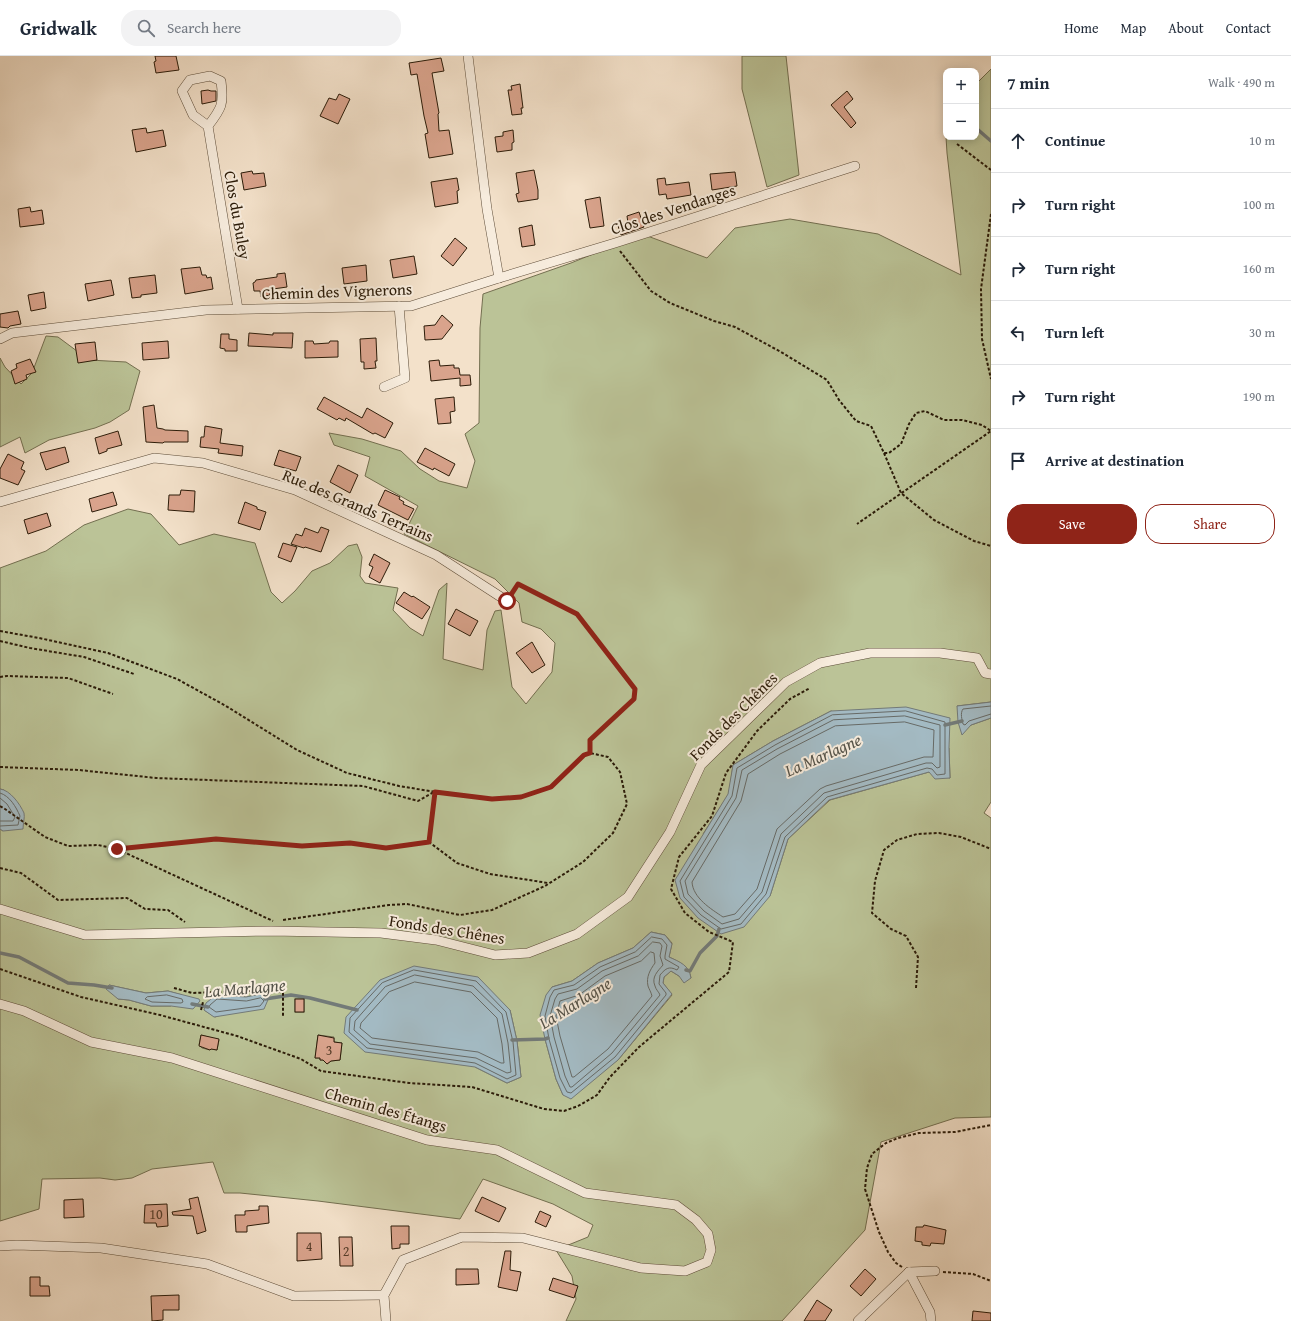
<!DOCTYPE html>
<meta charset="utf-8">
<style>
body{margin:0;font-family:"Gentium Book Plus",serif;background:#f2f2f3;color:#1f2937}
.controls{position:absolute;right:12px;top:12px;display:grid;overflow:hidden;border-radius:8px;box-shadow:0 2px 10px #0003}
.controls button{width:36px;height:36px;display:grid;place-items:center;padding:0;border:0;border-bottom:1px solid #e0e1e3;background:#fff;color:#1f2937;font:20px sans-serif}
.stop{position:absolute;width:12px;height:12px;margin:-9px;border:3px solid #8f2418;border-radius:50%;background:#fff}
.stop.end{background:#8f2418;border-color:#fff;box-shadow:0 1px 4px #0008}
.list{margin:0;padding:0;list-style:none}
h2{display:flex;justify-content:space-between;align-items:center;height:52px;margin:0;padding:0 16px;font-size:17px}
h2 small{font-size:13px;font-weight:400;color:#747a83}
.list li{display:grid;grid-template-columns:26px 1fr auto;gap:12px;align-items:center;box-sizing:border-box;height:64px;padding:0 16px;border-top:1px solid #e0e1e3}
.list b{display:block;font-size:15px;white-space:nowrap}
.list em{font-size:13px;font-style:normal;color:#747a83}
.actions{display:flex;gap:8px;padding:12px 16px}
.actions a{flex:1;padding:9px 0;border:1px solid #8f2418;border-radius:16px;text-align:center;font-size:14px;color:#8f2418}
.actions .main{background:#8f2418;color:#fff}
.icon{flex:none;width:22px;height:22px;fill:none;stroke:currentColor;stroke-width:2;stroke-linecap:round;stroke-linejoin:round}
.map{position:relative;flex:none;width:991px;height:1265px;overflow:hidden}
header{display:flex;align-items:center;gap:24px;box-sizing:border-box;height:56px;padding:0 20px;background:#fff;border-bottom:1px solid #e0e1e3}
header strong{font-size:19px}
nav{display:flex;gap:22px;margin-inline-start:auto;font-size:14px}
.search{width:280px;height:36px;background:#f2f2f3;display:flex;align-items:center;gap:10px;box-sizing:border-box;padding:0 14px;border-radius:16px;color:#747a83;font-size:15px}
main{display:flex}
aside{flex:1;background:#fff}
.map>svg:first-child{display:block}
</style>
<header>
<strong>Gridwalk</strong>
<div class="search"><svg class="icon" aria-label="search" viewBox="0 0 24 24"><circle cx="10" cy="10" r="6"/><path d="M15 15l6 6"/></svg>Search here</div>
<nav><a>Home</a><a>Map</a><a>About</a><a>Contact</a></nav>
</header>
<main>
<div class="map">
<svg width="991" height="1265" viewBox="0 0 991 1265">
<rect width="100%" height="100%" fill="#f3e1ca"/>
<filter id="stains"><feTurbulence type="fractalNoise" baseFrequency=".005" numOctaves="4"/><feColorMatrix values="0 0 0 0 .2 0 0 0 0 .09 0 0 0 0 .02 0 0 0 .5 -.17"/></filter>
<radialGradient id="worn" r=".72"><stop offset=".6" stop-color="#630" stop-opacity="0"/><stop offset="1" stop-color="#630" stop-opacity=".3"/></radialGradient>
<!-- green -->
<g fill="#bbc397" stroke="#736f50" fill-rule="evenodd">
<polygon points="742,0 786,0 799,119 767,131 742,33"/>
<path d="M991,13V646L957,650L971,669L991,662V746L984,757L991,762V1061L955,1062L881,1086L865,1174L782,1265H566L576,1243L572,1220L556,1194L588,1181L593,1169L553,1148L483,1123L460,1163L318,1145L240,1137H224L213,1106L152,1113L132,1122L115,1124L100,1122L42,1123L39,1153L0,1165V773L3,775L4,734L0,733V512L46,495L84,469L128,453L151,458L179,489L214,478L255,487L271,536L282,547L295,535L312,515L330,507L348,490L357,488L362,501L360,520L365,527L398,532L393,554L410,572L423,580L439,534L447,527L443,603L483,614L487,574L495,555L501,554L512,631L526,648L552,616L555,587L541,573L522,566L519,547L495,523L404,478L418,450L365,420L370,401L334,389L329,377L362,383L401,395L420,413L439,425L467,432L475,405L465,378L479,367L480,272L483,238L571,207L642,178L707,202L735,172L790,163L878,178L961,219L947,97L946,81H976V28ZM831,655L949,692L950,722L929,716L830,744L788,783L770,840L703,778L729,738L733,709L773,685ZM651,876L665,879L672,887L669,901C679,906 689,910 691,922L679,920L671,915L664,921L663,927L672,939L618,1004L563,1039L556,1023L545,983L552,931L572,925L598,907L633,892ZM109,929L146,937L168,935L182,939L171,950H151L129,944L118,943ZM261,938L224,958L215,961L204,954L216,939L246,941ZM295,943H304V956H295ZM510,954L517,985L521,1021L507,1027L475,1011ZM201,979L219,984L217,994L211,993L210,994L202,992L199,989ZM318,979L334,981V986L342,987L340,1004L331,1005L327,1008L323,1004H320V1002H315Z"/>
<polygon points="46,280 58,281 89,304 126,306 140,315 129,354 110,366 95,372 49,384 25,397 20,381 0,391 0,302 5,311 21,328 32,317"/>
</g>
<!-- water -->
<g fill="#a3bac3" stroke="#737a78">
<polygon points="991,646 991,662 971,669 962,679 958,666 957,650"/>
<polygon points="906,651 950,662 949,692 950,722 935,723 929,716 829,744 788,783 770,840 744,871 721,878 698,862 680,842 675,824 728,738 733,709 773,685 831,655"/>
<path d="M0,733C10,734 20,748 24,757C25,761 23,768 23,773L3,775L0,773Z"/>
<path d="M651,876L665,879L672,888L669,901C680,906 689,909 691,922L684,927L679,920L671,915L664,921L663,927L672,938L618,1004L571,1043L563,1039L556,1023L545,983L540,959L546,939L552,931L572,925L598,907L633,892Z"/>
<polygon points="414,910 478,921 510,954 517,985 521,1021 507,1027 475,1011 365,996 344,977 346,961 380,924"/>
<polygon points="109,929 146,937 168,935 199,943 200,945 193,953 171,950 151,950 129,944 118,943 106,933"/>
<polygon points="261,938 270,939 264,953 214,961 204,954 206,947 216,939 246,941"/>
</g>
<g fill="none" stroke-linecap="round" stroke-linejoin="round">
<!-- shore -->
<g stroke="#676a66" stroke-width="1">
<path d="M991,650L963,653C960,657 962,664 963,668L965,669L969,665L991,658"/>
<polygon points="906,655 945,666 945,718 937,719 932,713 927,712 827,741 785,781 766,838 741,868 721,873 701,859 684,841 680,825 732,740 737,712 775,689 832,659"/>
<polygon points="905,660 940,669 940,711 937,712 932,707 926,707 824,737 781,778 762,836 739,863 722,868 704,855 688,838 685,825 736,742 742,714 777,693 833,664"/>
<path d="M905,666L934,674L933,701H924L826,730L820,733L777,773L757,833L735,858L723,861C711,853 693,842 692,826L741,745L748,718L780,698L835,670Z"/>
<path d="M0,737C10,740 16,751 20,760L18,769L0,770"/>
<polyline points="0,742 7,748 15,761 13,765 0,765"/>
<path d="M652,881L662,883L667,889L665,900V903L679,911L677,914C669,910 666,912 660,919L659,928L666,937V939L615,1001L571,1037L567,1036L560,1022L549,983L545,960L550,941L554,934L574,929L600,911L635,896Z"/>
<path d="M653,886L660,887L662,890L660,900L663,909C658,915 651,921 655,930C656,934 659,936 660,939L612,997L572,1031H570L565,1020L554,981L550,960L555,943L558,938L577,933L602,915L638,900Z"/>
<path d="M651,896L654,897L655,907C650,914 646,921 648,930C649,933 651,936 652,940L608,993L574,1021H572L560,980L556,960L560,945L579,939L605,920L641,905Z"/>
<polygon points="414,914 476,925 506,956 513,986 516,1019 507,1023 475,1007 367,992 349,976 350,962 382,927"/>
<polygon points="415,919 473,930 502,958 508,987 511,1016 507,1017 476,1002 370,988 354,974 355,965 385,931"/>
<polygon points="415,926 471,936 497,962 502,988 504,1007 501,1007 478,996 372,982 360,972 361,967 389,936"/>
<polygon points="167,939 182,943 183,946 181,947 152,946 145,943 147,941"/>
<polygon points="261,942 264,945 260,950 216,956 209,951 210,949 217,943 246,945"/>
</g>
<!-- stream -->
<g stroke="#737a78" stroke-width="3.5">
<polyline points="976,72 991,85"/>
<polyline points="945,669 962,665"/>
<polyline points="0,897 19,901 68,927 94,929 112,932"/>
<polyline points="686,914 690,915 700,897 717,880 719,873"/>
<polyline points="265,943 291,939 310,942 357,954"/>
<polyline points="192,948 208,951"/>
<polyline points="512,984 545,983 548,982"/>
</g>
</g>
<!-- building -->
<g fill="#d9a38c" stroke="#2b1b08">
<polygon points="155,0 176,0 179,14 156,17 154,6 156,5"/>
<polygon points="441,2 444,15 432,17 439,57 438,58 439,75 449,74 453,98 429,102 425,78 428,77 424,60 417,18 411,19 409,7"/>
<polygon points="520,28 523,52 521,52 522,58 512,59 508,34 512,34 511,30"/>
<polygon points="208,34 211,35 216,35 216,45 202,48 201,35"/>
<polygon points="847,35 853,43 844,51 856,67 851,72 831,49"/>
<polygon points="339,38 350,43 338,68 320,60 329,42 336,44"/>
<polygon points="146,72 147,77 163,74 166,90 136,96 132,74"/>
<polygon points="513,74 514,86 512,87 512,94 497,96 495,81 503,80 503,76"/>
<polygon points="534,114 538,134 538,143 518,146 516,138 519,137 516,117"/>
<polygon points="252,115 253,118 264,117 266,130 244,134 241,117"/>
<polygon points="735,116 737,130 712,134 710,118"/>
<polygon points="457,122 459,134 457,135 458,147 435,151 431,126"/>
<polygon points="665,122 666,129 689,126 691,139 667,143 666,138 659,139 657,123"/>
<polygon points="600,141 604,170 590,172 585,144"/>
<polygon points="30,151 31,156 42,154 44,168 20,171 18,153"/>
<polygon points="639,156 644,171 621,179 618,170 628,167 627,160"/>
<polygon points="532,169 535,189 522,191 519,172"/>
<polygon points="455,182 467,192 453,210 441,200"/>
<polygon points="414,200 417,218 393,222 390,204"/>
<polygon points="366,209 367,225 344,228 342,212"/>
<polygon points="200,211 202,219 206,219 207,222 211,221 213,233 185,238 181,213"/>
<polygon points="285,217 287,231 273,233 273,235 270,236 270,239 261,241 260,235 254,235 253,227 255,226 256,224 277,221 277,218"/>
<polygon points="155,219 157,237 141,239 141,241 132,242 129,222"/>
<polygon points="111,224 114,239 88,245 85,228"/>
<polygon points="44,236 46,252 31,255 28,239"/>
<polygon points="18,255 21,268 10,270 8,272 0,271 0,258"/>
<polygon points="442,259 453,269 442,283 425,284 424,270 435,269"/>
<polygon points="249,277 273,279 273,277 293,277 292,292 248,290"/>
<polygon points="221,278 229,278 229,283 237,284 237,295 225,295 225,293 220,292"/>
<polygon points="376,282 377,305 375,305 376,312 364,313 364,306 361,306 360,283"/>
<polygon points="168,285 169,302 143,304 142,287"/>
<polygon points="305,285 313,285 314,288 329,287 330,285 338,285 338,301 305,302"/>
<polygon points="95,286 97,304 78,307 75,288"/>
<polygon points="30,303 36,316 26,319 27,323 15,328 11,315 17,312 16,308"/>
<polygon points="439,304 440,310 454,309 454,312 459,312 460,319 470,319 471,329 460,330 460,322 431,325 429,305"/>
<polygon points="324,341 362,362 367,352 393,367 385,382 375,377 373,378 346,362 345,365 339,362 337,364 317,353"/>
<polygon points="454,341 455,355 450,356 451,367 438,368 435,343"/>
<polygon points="154,349 157,372 163,373 165,374 188,375 188,386 164,386 163,387 146,386 143,351"/>
<polygon points="205,370 222,373 220,387 243,390 242,400 218,397 219,393 200,391 201,381 204,381"/>
<polygon points="118,375 122,389 107,393 107,395 99,398 95,382"/>
<polygon points="65,391 69,406 46,414 40,397"/>
<polygon points="425,392 455,408 449,420 434,412 433,414 417,406"/>
<polygon points="279,394 301,401 296,415 274,409"/>
<polygon points="8,398 24,406 21,413 25,415 18,429 0,422 0,413"/>
<polygon points="338,409 358,419 350,437 330,426"/>
<polygon points="181,434 195,435 194,456 168,454 169,439 180,439"/>
<polygon points="385,434 400,441 399,443 404,446 403,448 414,453 408,464 378,449"/>
<polygon points="113,436 117,449 92,456 89,443"/>
<polygon points="245,446 257,451 257,453 266,456 260,474 238,467"/>
<polygon points="47,457 51,470 28,478 24,464"/>
<polygon points="321,471 329,474 321,496 305,491 304,492 291,488 296,478 302,480 305,472 318,477"/>
<polygon points="283,487 297,491 291,506 278,501"/>
<polygon points="374,498 390,507 380,527 369,521 373,511 369,509"/>
<polygon points="404,536 412,541 413,540 430,551 422,563 396,547"/>
<polygon points="456,553 478,565 470,580 448,568"/>
<polygon points="532,586 545,609 532,617 516,597"/>
<rect x="295" y="943" width="9" height="13"/>
<polygon points="201,979 219,983 217,994 211,993 210,994 199,990"/>
<polygon points="318,979 334,982 334,986 342,987 340,1004 331,1005 327,1008 323,1004 320,1004 320,1002 315,1002"/>
<polygon points="198,1141 206,1175 197,1178 193,1160 173,1159 172,1156 191,1153 189,1143"/>
<polygon points="482,1141 506,1152 499,1166 475,1155"/>
<polygon points="83,1143 84,1161 64,1162 64,1144"/>
<polygon points="167,1148 168,1170 157,1171 156,1167 144,1167 145,1149"/>
<polygon points="259,1150 268,1150 269,1167 247,1170 247,1176 236,1176 235,1159 245,1159 245,1155 259,1154"/>
<polygon points="540,1155 551,1160 546,1171 535,1166"/>
<polygon points="924,1169 946,1174 944,1188 931,1187 930,1190 922,1189 922,1186 915,1185 916,1171 923,1171"/>
<polygon points="391,1170 409,1170 409,1188 400,1188 400,1192 392,1193"/>
<polygon points="297,1177 321,1177 322,1203 297,1205"/>
<polygon points="339,1181 352,1181 353,1210 340,1210"/>
<polygon points="505,1195 511,1195 510,1214 521,1216 517,1235 498,1231"/>
<polygon points="456,1213 478,1213 479,1228 456,1229"/>
<polygon points="865,1213 876,1223 861,1240 850,1230"/>
<polygon points="30,1221 40,1221 40,1230 49,1230 50,1240 30,1240"/>
<polygon points="553,1222 578,1230 574,1242 549,1234"/>
<polygon points="179,1239 179,1254 163,1254 163,1264 152,1265 151,1240"/>
<polygon points="817,1244 832,1254 825,1265 804,1265"/>
<polygon points="973,1255 991,1257 991,1265 972,1265"/>
</g>
<g fill="none" stroke-linecap="round" stroke-linejoin="round">
<!-- street casing -->
<g stroke="#5d4c38" stroke-width="10">
<g id="street">
<path d="M208,70C222,52 224,48 221,25L210,20L190,24L182,35L193,59L208,70L238,253"/>
<polyline points="499,222 615,187 855,110"/>
<polyline points="0,283 12,277 206,254 411,250 499,222 487,153 468,0"/>
<polyline points="384,331 405,322 399,250"/>
<polyline points="0,446 154,402 203,407 295,434 436,499 507,545"/>
<polyline points="0,853 85,879 271,875 381,877 436,884 495,899 528,897 577,878 628,841 670,776 701,709 786,626 820,607 870,597 940,597 977,602 985,617 991,618"/>
<polyline points="0,948 24,955 91,986 172,1002 427,1084 497,1094 585,1137 676,1149 696,1164 708,1178 711,1194 707,1206 685,1215 641,1212 523,1182 462,1181 403,1204 384,1239 386,1265"/>
<polyline points="0,1190 17,1189 101,1192 207,1208 294,1240 384,1239"/>
<polyline points="909,1216 930,1256 931,1265"/>
<polyline points="909,1216 935,1215"/>
<polyline points="858,1265 909,1216"/>
</g>
</g>
<!-- path -->
<g stroke="#2b1b08" stroke-width="2" stroke-dasharray="3 2" stroke-linecap="butt">
<polyline points="957,88 991,114"/>
<polyline points="991,158 981,233 982,283 991,323"/>
<polyline points="620,195 651,235 670,247 714,265 735,271 781,296 827,324 839,344 856,365 871,370 884,397 889,397 901,388 909,368 916,357 925,355 944,364 962,364 982,369 991,375 857,468"/>
<polyline points="884,397 901,437 934,464 974,485 991,490"/>
<polyline points="512,537 518,528 577,558 635,633 634,643 590,684 590,697"/>
<polyline points="0,575 39,582 108,597 177,623 226,650 297,694 347,717 399,730 454,739 492,743 521,741 551,731 584,699 590,697 608,701 620,716 627,748 613,777 583,806 545,830 492,854 460,859 407,848 389,849 283,864"/>
<polyline points="0,585 30,592 84,601 134,618"/>
<polyline points="0,621 7,620 68,622 113,638"/>
<polyline points="0,711 79,714 156,722 363,730 418,745 434,736"/>
<polyline points="435,736 429,786 457,807 490,818 548,827"/>
<polyline points="0,750 5,753 45,781 68,790 98,789 117,793 273,865"/>
<polyline points="117,793 216,783 302,790 350,787 386,792 429,786"/>
<polyline points="0,812 21,817 58,844 127,842 145,853 168,854 185,866"/>
<polyline points="0,913 81,941 160,959 237,980 301,1003 321,1015 409,1027 472,1031 544,1053 564,1055 578,1050 597,1039 610,1021 639,991 729,916 733,886 709,876 685,857 671,833 679,801 712,760 726,717 757,675 790,643 810,632"/>
<polyline points="174,932 192,937 274,934 283,937 283,960"/>
<polyline points="916,932 918,901 906,880 891,873 872,857 875,825 884,794 897,784 917,778 939,777 961,781 991,793"/>
<polyline points="201,954 203,946"/>
<polyline points="902,1211 896,1207 888,1196 879,1176 865,1133 867,1112 872,1098 886,1087 898,1082 919,1077 955,1076 991,1069"/>
<polyline points="943,1216 973,1218 991,1225"/>
</g>
<!-- street -->
<use href="#street" stroke="#f7ecdd" stroke-width="9"/>
</g>
<g fill="none" stroke-linecap="round" stroke-linejoin="round">
<!-- route -->
<polyline stroke="#8f2418" stroke-width="5" points="117,793 216,783 302,790 350,787 386,792 429,786 435,736 492,743 521,741 551,731 584,699 590,697 590,684 634,643 635,633 577,558 518,528 507,545"/>
</g>
<g text-anchor="middle" stroke-width="4" stroke-linejoin="round" paint-order="stroke">
<!-- number labels -->
<g font-size="14" fill="#563d29">
<text x="329" y="999">3</text>
<text x="156" y="1163">10</text>
<text x="309" y="1195">4</text>
<text x="346" y="1200">2</text>
</g>
<!-- street labels -->
<g font-size="16" fill="#2b1b08" stroke="#f7ecdd">
<text transform="translate(673 153) rotate(-18)" y="6">Clos des Vendanges</text>
<text transform="translate(238 159) rotate(80)" y="6">Clos du Buley</text>
<text transform="translate(337 235) rotate(-2)" y="6">Chemin des Vignerons</text>
<text transform="translate(358 449) rotate(23)" y="6">Rue des Grands Terrains</text>
<text transform="translate(733 660) rotate(-45)" y="6">Fonds des Chênes</text>
<text transform="translate(447 873) rotate(9)" y="6">Fonds des Chênes</text>
<text transform="translate(386 1053) rotate(16)" y="6">Chemin des Étangs</text>
</g>
<!-- water labels -->
<g font-size="17" font-style="italic" fill="#555349" stroke="#f7ecdd">
<text transform="translate(823 699) rotate(-24)" y="6">La Marlagne</text>
<text transform="translate(245 932) rotate(-5)" y="6">La Marlagne</text>
<text transform="translate(575 947) rotate(-32)" y="6">La Marlagne</text>
</g>
</g>
<rect width="100%" height="100%" filter="url(#stains)"/>
<rect width="100%" height="100%" fill="url(#worn)"/>
</svg>
<div class="controls">
<button>+</button>
<button>−</button>
</div>
<div class="stop" style="left:507px;top:545px"></div>
<div class="stop end" style="left:117px;top:793px"></div>
</div>
<aside>
<h2>7 min<small>Walk · 490 m</small></h2>
<ul class="list">
<li><svg class="icon" aria-label="ahead" viewBox="0 0 24 24"><path d="M12 20V5M6 11l6-6 6 6"/></svg><div><b>Continue</b></div><em>10 m</em></li>
<li><svg class="icon" aria-label="right" viewBox="0 0 24 24"><path d="M7 20v-9h11M14 6l5 5-5 5"/></svg><div><b>Turn right</b></div><em>100 m</em></li>
<li><svg class="icon" aria-label="right" viewBox="0 0 24 24"><path d="M7 20v-9h11M14 6l5 5-5 5"/></svg><div><b>Turn right</b></div><em>160 m</em></li>
<li><svg class="icon" aria-label="left" viewBox="0 0 24 24"><path d="M17 20v-9H6M10 6l-5 5 5 5"/></svg><div><b>Turn left</b></div><em>30 m</em></li>
<li><svg class="icon" aria-label="right" viewBox="0 0 24 24"><path d="M7 20v-9h11M14 6l5 5-5 5"/></svg><div><b>Turn right</b></div><em>190 m</em></li>
<li><svg class="icon" aria-label="arrive" viewBox="0 0 24 24"><path d="M6 21V4h12l-3 4 3 4H6"/></svg><div><b>Arrive at destination</b></div></li>
</ul>
<div class="actions"><a class="main">Save</a><a>Share</a></div>
</aside>
</main>
